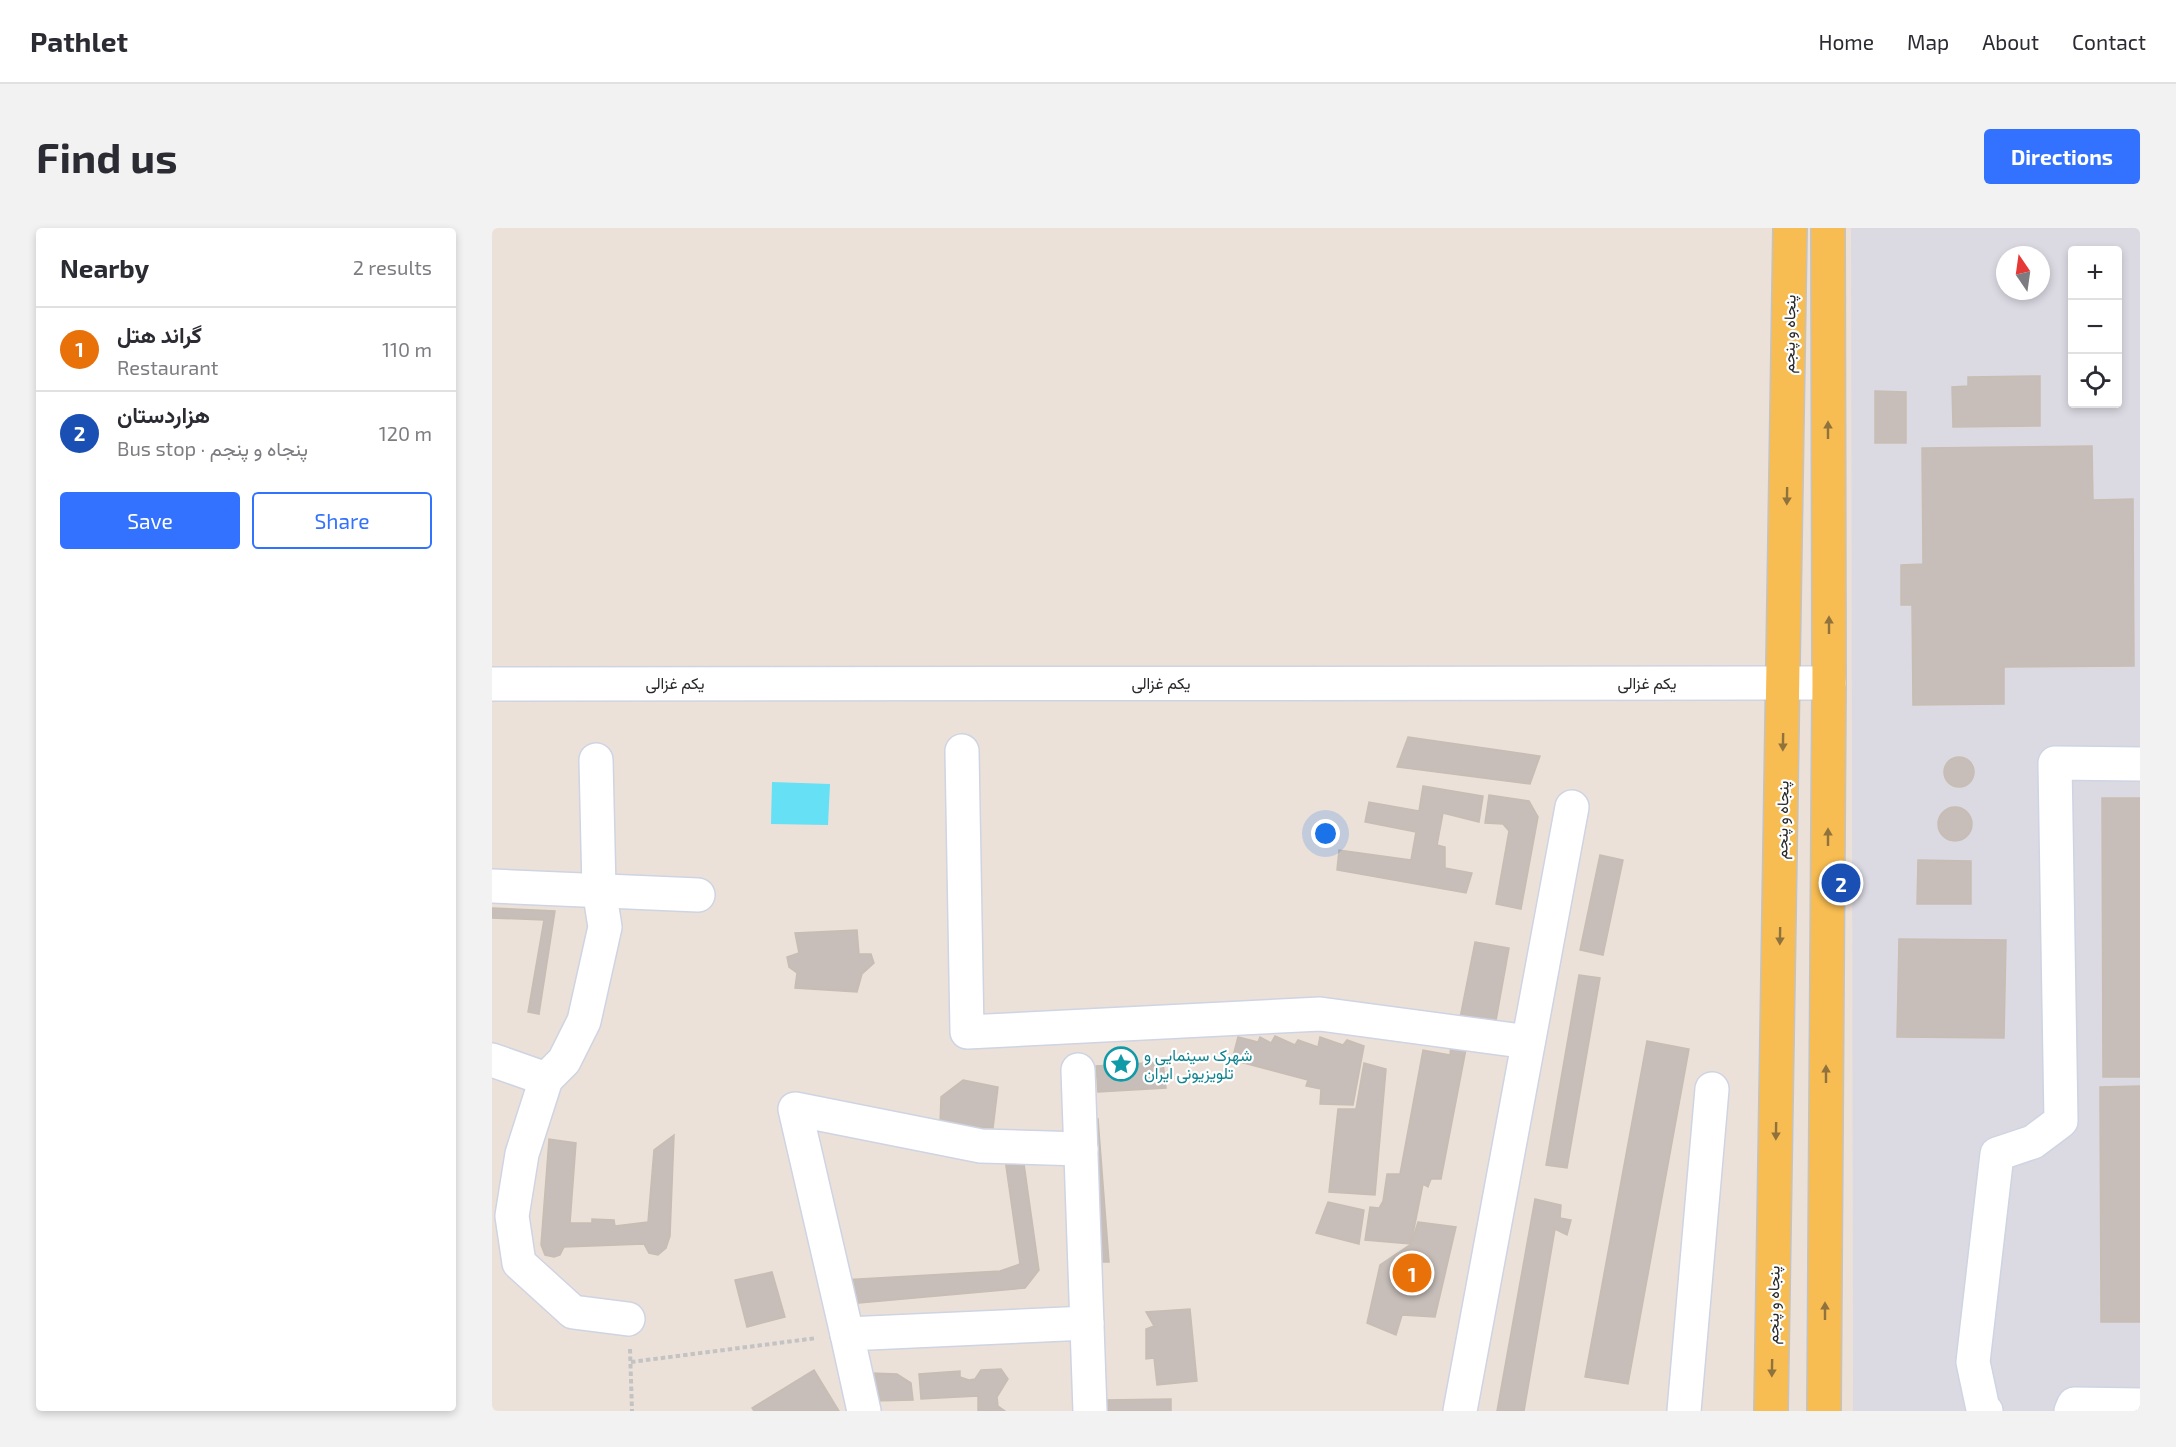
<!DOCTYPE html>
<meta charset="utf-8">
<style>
body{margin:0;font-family:"Exo 2",Vazirmatn,sans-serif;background:#f2f2f3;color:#2b2b33}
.controls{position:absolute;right:18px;top:18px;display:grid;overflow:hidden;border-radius:6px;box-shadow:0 3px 9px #0003}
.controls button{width:54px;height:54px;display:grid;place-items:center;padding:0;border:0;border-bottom:2px solid #e1e1e2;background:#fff;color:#2b2b33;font:30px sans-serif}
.compass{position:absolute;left:1504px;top:18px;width:54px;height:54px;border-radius:50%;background:#fff;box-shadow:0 3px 9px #0003;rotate:347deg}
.you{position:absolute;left:834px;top:606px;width:21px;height:21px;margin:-15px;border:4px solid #fff;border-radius:50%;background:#1a73e8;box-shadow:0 0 0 9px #1a73e833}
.badge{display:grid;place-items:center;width:39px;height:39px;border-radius:50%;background:#3272ff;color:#fff;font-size:20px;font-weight:700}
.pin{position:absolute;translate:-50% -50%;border:3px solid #fff;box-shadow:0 2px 6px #0006}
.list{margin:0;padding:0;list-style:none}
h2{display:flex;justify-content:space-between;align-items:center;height:78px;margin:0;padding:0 24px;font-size:26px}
h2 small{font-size:20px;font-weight:400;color:#7c7c81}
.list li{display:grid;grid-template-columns:39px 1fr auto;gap:18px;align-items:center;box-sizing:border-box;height:84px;padding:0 24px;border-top:2px solid #e1e1e2}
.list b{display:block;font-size:22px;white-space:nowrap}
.list p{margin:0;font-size:20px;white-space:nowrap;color:#7c7c81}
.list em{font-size:20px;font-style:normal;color:#7c7c81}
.actions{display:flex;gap:12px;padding:18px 24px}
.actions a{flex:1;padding:14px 0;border:2px solid #3272ff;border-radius:6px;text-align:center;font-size:21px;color:#3272ff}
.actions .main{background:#3272ff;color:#fff}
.icon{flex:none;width:33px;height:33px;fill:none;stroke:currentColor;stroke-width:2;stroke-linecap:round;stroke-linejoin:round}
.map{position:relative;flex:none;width:1648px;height:1183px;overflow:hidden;border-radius:6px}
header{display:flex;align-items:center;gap:36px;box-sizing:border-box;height:84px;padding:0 30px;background:#fff;border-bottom:2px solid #e1e1e2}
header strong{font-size:28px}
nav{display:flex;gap:33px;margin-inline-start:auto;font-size:21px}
.intro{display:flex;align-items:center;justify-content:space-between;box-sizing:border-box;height:144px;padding:0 36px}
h1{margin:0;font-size:42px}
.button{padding:15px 27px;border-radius:6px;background:#3272ff;color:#fff;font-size:21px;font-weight:700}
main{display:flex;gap:36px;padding:0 36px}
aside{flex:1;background:#fff;border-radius:6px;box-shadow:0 3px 9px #0003}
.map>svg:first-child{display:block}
</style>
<header>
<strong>Pathlet</strong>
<nav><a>Home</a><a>Map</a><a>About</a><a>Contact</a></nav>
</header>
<div class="intro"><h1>Find us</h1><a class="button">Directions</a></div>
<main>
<aside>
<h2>Nearby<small>2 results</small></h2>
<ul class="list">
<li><span class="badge" style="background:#e8710a">1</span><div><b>گراند هتل</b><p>Restaurant</p></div><em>110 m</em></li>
<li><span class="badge" style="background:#1a4fb4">2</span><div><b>هزاردستان</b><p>Bus stop · پنجاه و پنجم</p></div><em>120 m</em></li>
</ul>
<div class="actions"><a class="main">Save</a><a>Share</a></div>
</aside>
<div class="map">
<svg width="1648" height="1183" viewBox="0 0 1648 1183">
<rect width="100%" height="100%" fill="#ece1d9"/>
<!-- industrial -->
<path fill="#dbdae3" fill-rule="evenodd" d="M1359,0H1648V1183H1361ZM1580,22H1626V176H1580ZM1513,27H1549V63H1513Z"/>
<!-- water -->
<polygon fill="#65e0f4" points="280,554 338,556 336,597 279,596"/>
<!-- building -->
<g fill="#c7beb9" stroke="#c7bdb3" stroke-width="1.5">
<polygon points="1548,148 1548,198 1461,199 1460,159 1476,158 1476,149"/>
<polygon points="1383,163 1414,164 1414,215 1383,215"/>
<polygon points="1600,218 1601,272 1641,271 1642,438 1512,439 1512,476 1421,477 1420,377 1409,377 1409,337 1431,336 1430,220"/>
<polygon points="916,509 1048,528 1038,556 905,539"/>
<circle cx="1467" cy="544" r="15"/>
<polygon points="931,558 991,568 987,594 951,585 945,617 953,619 953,640 980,645 974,665 845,642 847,622 919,632 924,604 873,594 877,574 927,583"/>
<polygon points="997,567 1037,573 1046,589 1029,681 1004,676 1017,603 1011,596 993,595"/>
<polygon points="1610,570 1648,570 1648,849 1611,849"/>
<circle cx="1463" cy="596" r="17"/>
<polygon points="1108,627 1131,632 1111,727 1088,722"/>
<polygon points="1426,632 1479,633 1479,676 1425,676"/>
<polygon points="0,680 63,683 47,786 36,784 52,692 0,690"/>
<polygon points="365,702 367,726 379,726 382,735 370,746 365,764 303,760 305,745 297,739 295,729 307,725 303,705"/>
<polygon points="1407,711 1514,712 1512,810 1405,809"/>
<polygon points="983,714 1017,720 1003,798 968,790"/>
<polygon points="1087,747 1108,750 1075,940 1054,937"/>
<polygon points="783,808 803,817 806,812 826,819 828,809 851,817 855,812 872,818 861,877 828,876 829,861 814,858 816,852 740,832 746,809 766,814 768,809 779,815"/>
<polygon points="1155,813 1197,821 1136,1156 1093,1149"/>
<polygon points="959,817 974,821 949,951 939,951 936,959 931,956 919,1016 873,1012 878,979 887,980 891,973 895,946 908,946 931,822 958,827"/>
<polygon points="671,834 674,860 606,864 604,838"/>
<polygon points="872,835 894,841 883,967 837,964 846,881 864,881"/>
<polygon points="471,852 506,859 501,900 448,897 449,869"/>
<polygon points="1648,858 1648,1094 1609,1094 1608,859"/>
<polygon points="606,891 617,1034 599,1034 595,893"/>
<polygon points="182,907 178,1008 174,1020 166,1027 157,1025 152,1016 72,1019 68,1027 62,1029 53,1027 49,1017 57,911 84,915 78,995 100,995 100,991 122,992 123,998 156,994 162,922"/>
<polygon points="531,929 547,1042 533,1060 356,1076 350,1052 508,1043 528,1036 513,931"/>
<polygon points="1043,971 1069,977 1068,990 1079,992 1075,1007 1063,1001 1032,1183 1005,1183"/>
<polygon points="836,974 872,982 867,1016 824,1005"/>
<polygon points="926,994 964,999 943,1089 910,1087 904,1107 875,1095 888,1037 919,1016"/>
<polygon points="280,1044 293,1089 255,1099 243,1052"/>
<polygon points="698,1081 705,1153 665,1157 662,1130 654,1131 654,1101 662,1098 654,1084"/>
<polygon points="509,1141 516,1151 505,1169 506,1178 513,1183 486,1183 486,1168 429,1171 427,1146 468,1143 468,1149 477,1152 483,1151 489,1142"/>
<polygon points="322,1142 347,1183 262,1183 260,1180"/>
<polygon points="378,1145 405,1146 419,1155 421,1172 381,1173"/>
<polygon points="679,1171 679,1183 605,1183 613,1172"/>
</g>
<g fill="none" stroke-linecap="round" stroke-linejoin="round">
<!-- minor casing -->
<g stroke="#ced4e2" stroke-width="36">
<g id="minor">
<polyline points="0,456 1337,455"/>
<polyline points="470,523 475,804 828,786 1036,814"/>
<polyline points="0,658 206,667"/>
<polyline points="0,832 54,851 30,926 20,988 27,1035 81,1084 136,1091"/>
<polyline points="586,842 598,1183"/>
<polyline points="54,851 72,833 92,793 113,699 107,661 104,532"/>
<polyline points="355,1106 303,881 489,918 589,921"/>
<polyline points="372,1183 355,1106 595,1095"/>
<polyline points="968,1183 1080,579"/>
<polyline points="1192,1183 1220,861"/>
<polyline points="1494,1183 1491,1181 1481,1134 1505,926 1541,914 1569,893 1563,535 1648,536"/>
<polyline points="1579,1183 1582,1176 1648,1177"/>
</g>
</g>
<!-- major casing -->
<g stroke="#c3c3c3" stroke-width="36">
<g id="major">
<polyline points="1279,1183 1298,0"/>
<polyline points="1332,1183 1337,455 1336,0"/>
</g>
</g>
<!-- path -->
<g stroke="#c3c3c3" stroke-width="4" stroke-dasharray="4.5 3" stroke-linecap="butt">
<polyline points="138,1121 140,1183"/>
<polyline points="139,1134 325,1110"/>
</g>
<!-- minor -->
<use href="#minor" stroke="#fff" stroke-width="33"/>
<!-- major -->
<use href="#major" stroke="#f7bc52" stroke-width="33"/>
</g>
<!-- one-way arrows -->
<defs><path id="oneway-solid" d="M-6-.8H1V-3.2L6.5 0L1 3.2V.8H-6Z" transform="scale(1.5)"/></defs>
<g fill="#90723d">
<use href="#oneway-solid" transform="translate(1336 202) rotate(-90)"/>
<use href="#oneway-solid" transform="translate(1295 268) rotate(91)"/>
<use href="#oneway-solid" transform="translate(1337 397) rotate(-90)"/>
<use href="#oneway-solid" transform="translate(1291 514) rotate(91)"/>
<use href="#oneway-solid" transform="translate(1336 609) rotate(-90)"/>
<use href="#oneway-solid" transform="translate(1288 708) rotate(91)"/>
<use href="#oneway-solid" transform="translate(1334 846) rotate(-90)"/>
<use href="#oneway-solid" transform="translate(1284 903) rotate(91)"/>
<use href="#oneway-solid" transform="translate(1333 1083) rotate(-90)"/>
<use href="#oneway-solid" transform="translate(1280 1140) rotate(91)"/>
</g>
<!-- icons -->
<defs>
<g id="sight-ring" transform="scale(1.725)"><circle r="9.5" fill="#fff" stroke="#0f9aa8" stroke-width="1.5"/><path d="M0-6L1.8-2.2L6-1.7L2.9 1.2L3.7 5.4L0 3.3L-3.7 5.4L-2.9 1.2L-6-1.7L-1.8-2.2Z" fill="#0f9aa8"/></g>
</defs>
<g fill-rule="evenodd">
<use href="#sight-ring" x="629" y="836"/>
</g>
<g text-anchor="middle" stroke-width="4.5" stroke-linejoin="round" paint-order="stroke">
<!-- street labels -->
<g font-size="16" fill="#282828" stroke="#fff">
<text transform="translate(1297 106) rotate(-89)" y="6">پنجاه و پنجم</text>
<text x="183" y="461">یکم غزالی</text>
<text x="669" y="461">یکم غزالی</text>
<text x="1155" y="461">یکم غزالی</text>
<text transform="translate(1290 592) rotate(-89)" y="6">پنجاه و پنجم</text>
<text transform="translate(1281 1077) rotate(-89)" y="6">پنجاه و پنجم</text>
</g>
<!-- culture labels -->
<g font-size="16" fill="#0d838f" stroke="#fff" text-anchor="start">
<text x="652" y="833">شهرک سینمایی و<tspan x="652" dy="18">تلویزیونی ایران</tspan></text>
</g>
</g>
</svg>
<div class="controls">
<button>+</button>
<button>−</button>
<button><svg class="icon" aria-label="locate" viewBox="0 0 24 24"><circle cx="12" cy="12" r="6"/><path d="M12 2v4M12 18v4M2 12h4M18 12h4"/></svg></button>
</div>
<svg class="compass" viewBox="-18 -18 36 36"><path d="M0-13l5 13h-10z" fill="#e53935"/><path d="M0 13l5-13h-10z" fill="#7c7c81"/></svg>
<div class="you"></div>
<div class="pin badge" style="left:920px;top:1045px;background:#e8710a">1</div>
<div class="pin badge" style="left:1349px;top:655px;background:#1a4fb4">2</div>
</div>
</main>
